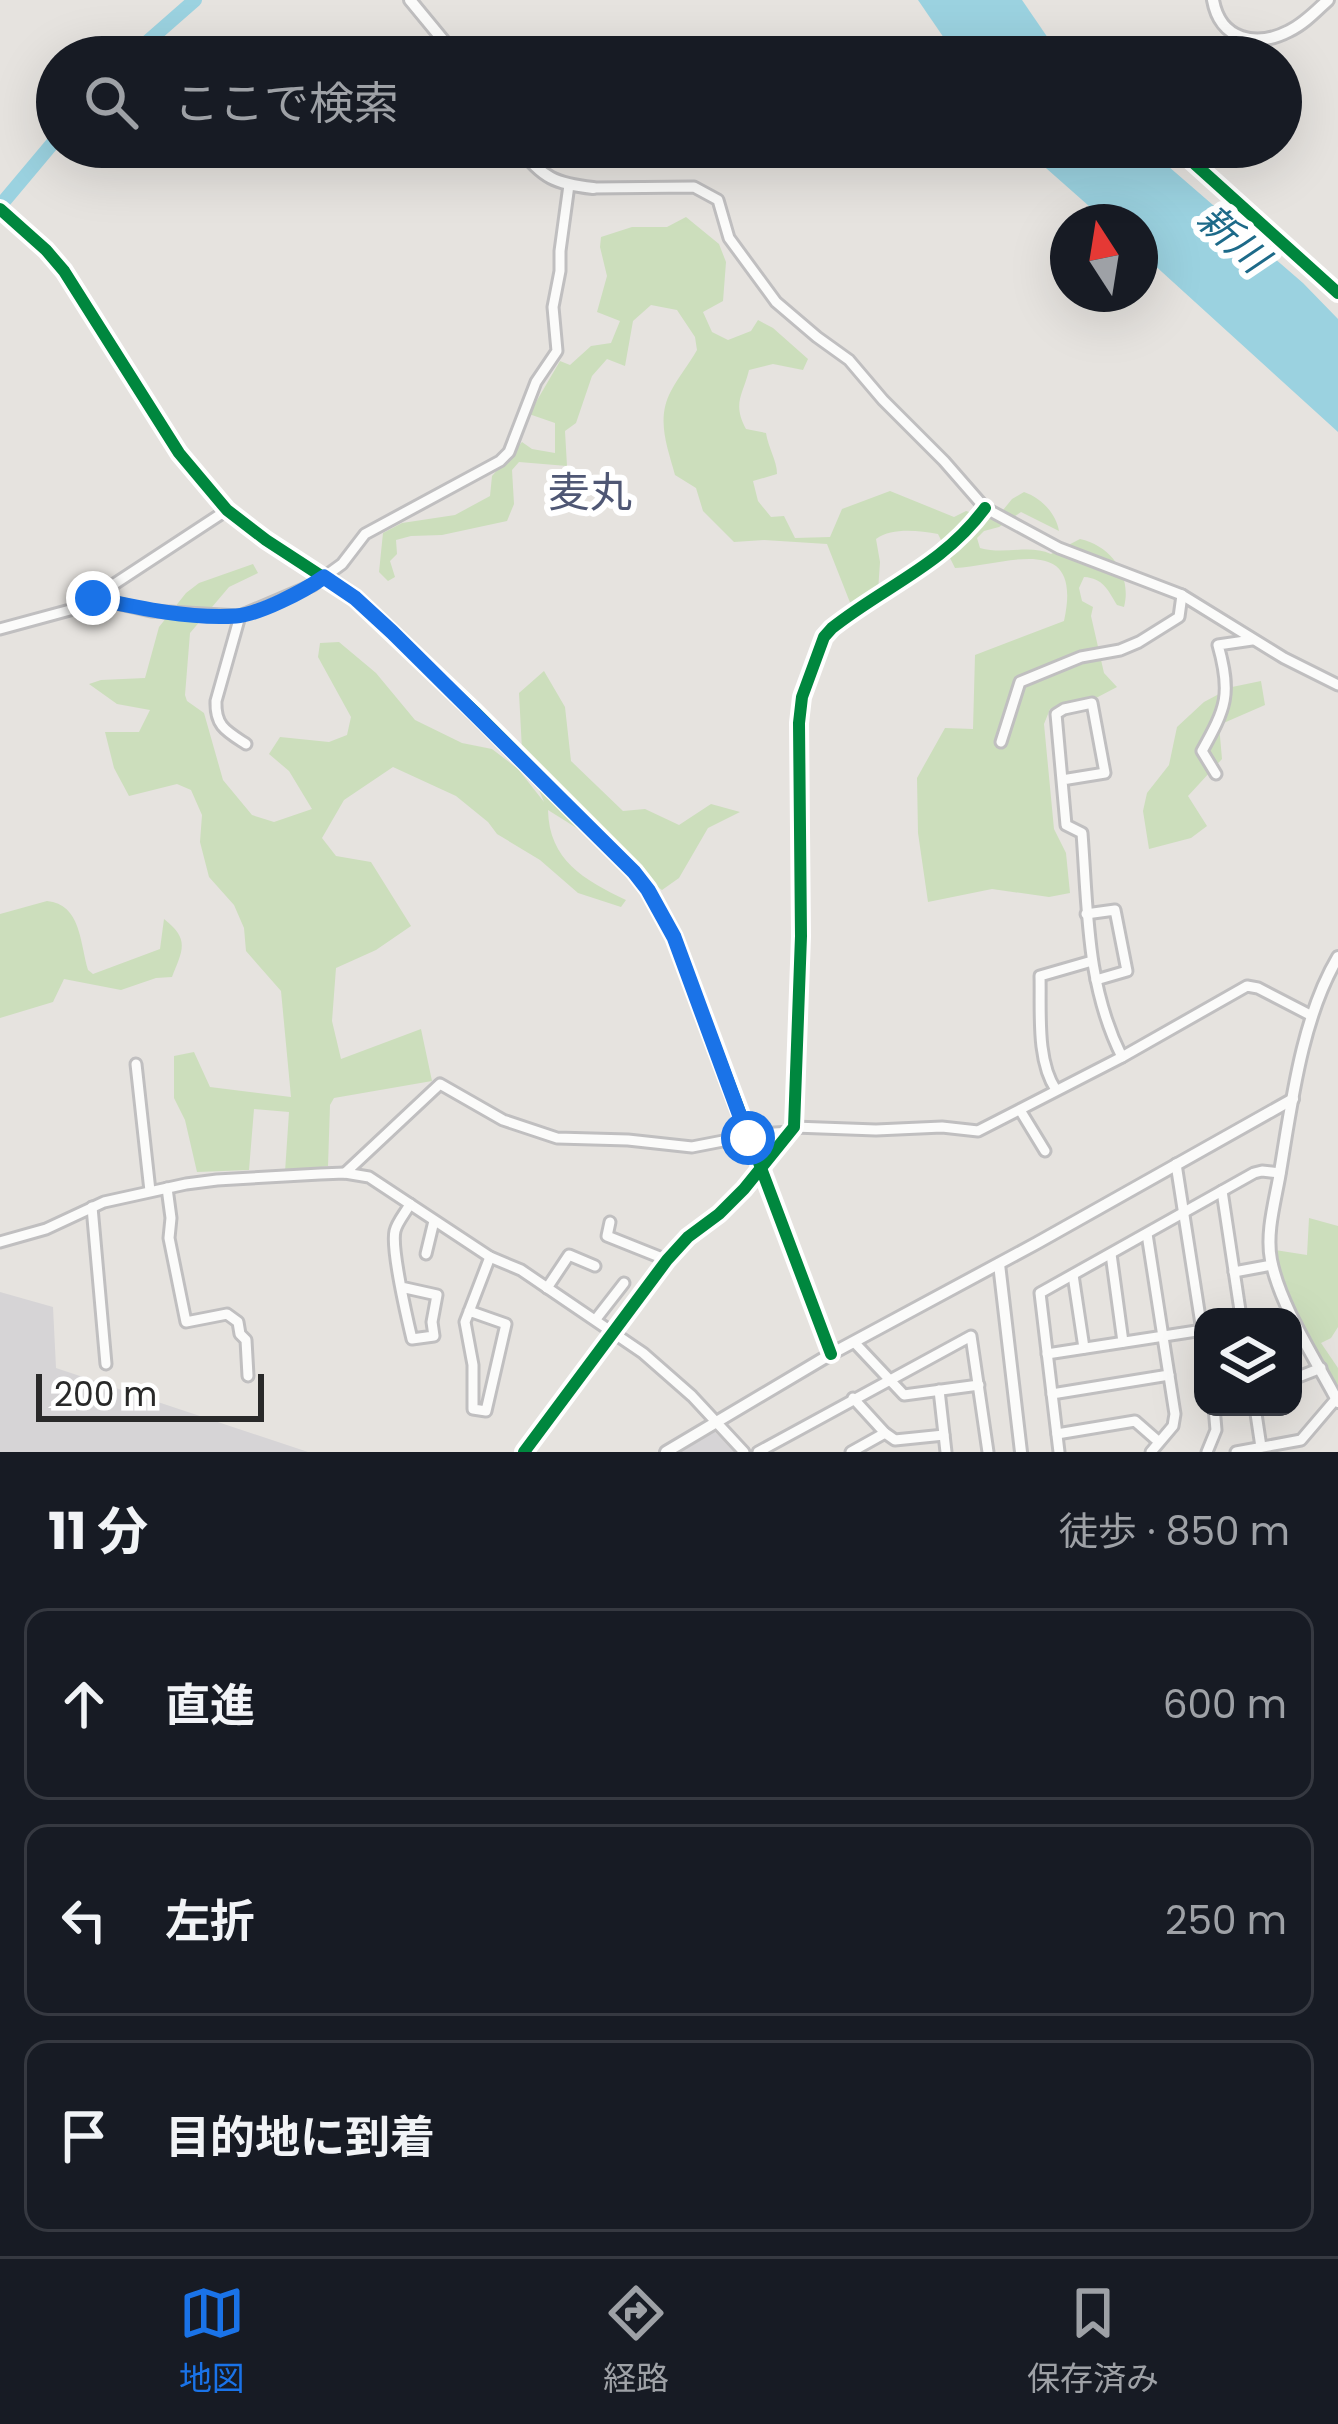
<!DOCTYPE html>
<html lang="ja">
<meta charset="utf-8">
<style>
body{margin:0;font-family:Poppins,"Noto Sans JP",sans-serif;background:#20242c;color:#f1f3f6}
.controls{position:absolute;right:36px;bottom:36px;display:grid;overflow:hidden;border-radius:24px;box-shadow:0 12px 48px #0002}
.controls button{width:108px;height:108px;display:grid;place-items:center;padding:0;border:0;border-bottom:3px solid #363941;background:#171b24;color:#f1f3f6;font:60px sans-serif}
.compass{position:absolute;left:1050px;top:204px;width:108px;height:108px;border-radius:50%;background:#171b24;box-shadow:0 12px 48px #0002;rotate:348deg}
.scale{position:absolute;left:36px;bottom:30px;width:228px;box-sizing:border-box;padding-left:12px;border:6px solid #292929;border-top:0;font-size:33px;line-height:42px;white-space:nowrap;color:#292929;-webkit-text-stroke:9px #fff;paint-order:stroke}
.stop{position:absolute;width:36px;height:36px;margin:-27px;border:9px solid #1a73e8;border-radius:50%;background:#fff}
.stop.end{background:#1a73e8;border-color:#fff;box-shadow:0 3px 12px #0008}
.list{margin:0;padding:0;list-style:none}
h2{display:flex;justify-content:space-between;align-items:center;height:156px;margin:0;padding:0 48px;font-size:51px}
h2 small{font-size:39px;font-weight:400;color:#9ea1a6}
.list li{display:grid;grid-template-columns:78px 1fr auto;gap:36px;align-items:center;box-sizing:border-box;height:192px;margin:0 24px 24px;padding:0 24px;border:3px solid #363941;border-radius:24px}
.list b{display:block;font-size:45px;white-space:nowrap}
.list em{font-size:39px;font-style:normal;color:#9ea1a6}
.icon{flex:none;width:66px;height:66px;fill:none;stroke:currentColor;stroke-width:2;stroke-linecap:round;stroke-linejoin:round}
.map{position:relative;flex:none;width:1338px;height:1452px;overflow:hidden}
.search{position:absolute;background:#171b24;box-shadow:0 12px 48px #0002;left:36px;right:36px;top:36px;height:132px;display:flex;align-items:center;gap:30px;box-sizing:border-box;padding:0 42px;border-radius:66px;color:#9ea1a6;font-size:45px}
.sheet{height:804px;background:#171b24}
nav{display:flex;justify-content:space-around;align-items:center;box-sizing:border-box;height:168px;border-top:3px solid #363941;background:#171b24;font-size:33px;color:#9ea1a6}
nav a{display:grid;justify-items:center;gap:6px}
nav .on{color:#1a73e8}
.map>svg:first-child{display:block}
</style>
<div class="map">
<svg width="1338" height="1452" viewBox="0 0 1338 1452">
<rect width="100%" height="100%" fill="#e6e3df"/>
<!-- industrial -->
<g fill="#d6d4d6">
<polygon points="0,1292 53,1307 56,1368 308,1452 0,1452"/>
<polygon points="713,1430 734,1452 674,1452"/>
</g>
<!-- green -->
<g fill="#ccdebc">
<path d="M686,217L719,244L726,262L723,301L703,312L712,332L728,340L751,331L758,320L773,328L808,359L803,370L773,364L749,370C743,395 732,403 746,429L766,433C768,447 777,461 777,474L753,481L758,501L771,517L784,516L795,538L830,537L842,509L890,491L954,517L966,511L995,520L1012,499L1024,492C1041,498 1056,513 1059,531L1021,512L999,527L984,531L977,538L980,548C1004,555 1030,544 1051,554L1080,539C1112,546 1132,576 1124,607L1117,605C1108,590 1103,578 1084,577L1079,588L1082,601L1093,607L1091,616L1104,673L1117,687L1096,698L1050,709L1044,724L1054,829L1066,853L1070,893L1049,897L992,889L928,902L918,833L917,778L945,728L973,729L975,655L1064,621C1084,530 1007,565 955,568L938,534C919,531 893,527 876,539L880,562L878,591L851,605L827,544L764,540L734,542L703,511L696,488L675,475C667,446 656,419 671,391C679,376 689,364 697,350L695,337L677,310L651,305L633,321L625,366L607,359L592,376L576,423L565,431L567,466L519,462L512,470L514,504L507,521L442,535L411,536L396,540L397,554L390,561L395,577L388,581L379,572L383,533L402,523L455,515L490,496L492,476L522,442L532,449L555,453V423L529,414L560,361L570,365L591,346L611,343L620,321L597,312L607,276L600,247L601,237L632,227H667Z"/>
<path d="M253,564L258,573L229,587L190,633L185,695L187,701L204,713L223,780L252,815L274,822L312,809L289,771L269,754L280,737L329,742L347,735L351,717L318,657L320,643L339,642L376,673L415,720L462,743L492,749L518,769L544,802L522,750L519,693L544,671L565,707L571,761L623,811L645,809L679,825L711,804L740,812L708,828L679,878L662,890L583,832L548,810C549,860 584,880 626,900L621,907L578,893L540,860L497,834L488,822L456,796L393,767L344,800L322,838L336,856L371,862L411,926L376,950L336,968L332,1021L341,1059L421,1029L432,1081L334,1098L330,1105L328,1166L285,1172L289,1112L254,1109L249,1170L197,1172L185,1120L174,1098V1056L194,1052L210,1087L291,1097L281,991L246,951L244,928L234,905L209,877L200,842L202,815L191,790L177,784L129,796L114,768L105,732H139L150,710L117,704L89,684L101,680L145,678L159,627L186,593L199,583Z"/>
<polygon points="1261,681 1265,705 1219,725 1222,759 1188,796 1207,826 1191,838 1149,849 1143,811 1147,793 1169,765 1177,727 1204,702 1232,687"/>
<path d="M47,901C81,904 80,943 88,970L93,974L160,949L164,919C190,939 183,950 172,977L156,978L121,990L64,979L53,1002L0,1018V914Z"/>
<path d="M1309,1218L1338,1226V1327L1331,1338L1321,1343L1338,1368V1393C1317,1353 1281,1294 1275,1250L1307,1255Z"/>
</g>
<!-- water -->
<g fill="#9bd2e0">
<polygon points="918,0 1022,0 1061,57 957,57"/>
<polygon points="1027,147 1146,147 1303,283 1338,319 1338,432 1140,252 1140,222 1107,222 1038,161"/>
</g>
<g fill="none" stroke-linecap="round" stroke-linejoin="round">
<!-- river -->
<g stroke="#9bd2e0" stroke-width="14">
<polyline points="130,57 195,0"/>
<polyline points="0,206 57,138"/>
</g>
<!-- minor casing -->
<g stroke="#c0bfc0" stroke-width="15">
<g id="minor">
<polyline points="1243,57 1260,40"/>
<polyline points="593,188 694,187 718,200 729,238 776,302 817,337 849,360 883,400 944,461 985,508 1059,548 1182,595 1284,658 1338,685"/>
<polyline points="93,598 151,611 240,616 313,585 342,564 365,534 500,461 509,452 536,382 557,351 553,307 560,271 560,251 569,185"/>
<path d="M240,616L216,701C215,726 226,731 246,744"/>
<polyline points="0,629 70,610 93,598 227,510"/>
<polyline points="1001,742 1020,682 1081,657 1120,650 1139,642 1179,617 1182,595"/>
<path d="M1216,774L1202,751C1226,708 1232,694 1218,645L1252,640"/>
<path d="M1062,780L1105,773L1092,703L1064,709L1056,714L1066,825L1082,833C1088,911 1086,985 1122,1057"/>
<polyline points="1086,914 1115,910 1127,971 1096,980"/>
<polyline points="136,1064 150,1191"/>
<path d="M1056,1090C1036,1060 1041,1011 1040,976L1092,961"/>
<polyline points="1020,1110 1045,1151"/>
<polyline points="794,1127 876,1130 942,1127 978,1131 1122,1057 1247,986 1258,988 1312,1016"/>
<polyline points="1176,1164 1203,1337"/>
<polyline points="345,1173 440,1084 503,1120 557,1138 628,1140 692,1147 759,1134 791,1132"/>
<polyline points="167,1188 171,1218 169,1238 186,1322 227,1314 238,1322 240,1334 246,1340 248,1376"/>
<polyline points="1222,1191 1241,1317"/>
<polyline points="92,1207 106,1364"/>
<polyline points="610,1222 607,1236 667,1260"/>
<polyline points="1147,1234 1175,1414 1173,1426 1151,1452"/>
<polyline points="0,1242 46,1229 104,1202 186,1184 217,1180 320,1174 345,1173 369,1177 490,1257 521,1270 643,1353 692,1396 744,1452"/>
<polyline points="426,1254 434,1221"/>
<polyline points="1111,1254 1123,1342"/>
<polyline points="1234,1272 1272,1265"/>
<polyline points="1073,1275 1084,1348"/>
<path d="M401,1287L437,1295L432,1322L434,1336L412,1339C407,1318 391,1248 395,1231C397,1222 406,1212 410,1204"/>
<polyline points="547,1288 569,1255 595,1266"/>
<polyline points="469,1311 506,1324 486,1411 473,1409 473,1365 465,1322 490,1257"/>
<polyline points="596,1319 624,1283"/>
<polyline points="854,1342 904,1395 979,1385"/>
<polyline points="1047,1354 1203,1330"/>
<polyline points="1293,1379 1321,1368"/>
<polyline points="939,1390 946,1452"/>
<polyline points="1052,1394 1169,1375"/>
<polyline points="853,1398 885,1433 895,1440 944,1435"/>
<polyline points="1255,1407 1261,1447"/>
<polyline points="1057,1434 1135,1421 1159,1442"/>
<path d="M524,1452L667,1260L688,1237L719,1214L744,1189L794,1127L801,936L799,723L802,697L824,637L832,628C885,586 943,565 985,508"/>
<polyline points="758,1452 971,1336 988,1452"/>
<polyline points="851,1452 885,1433"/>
<polyline points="1059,1452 1040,1293 1254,1173 1262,1171 1280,1173"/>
<polyline points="1207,1452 1216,1430 1214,1407"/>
<polyline points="1236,1452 1301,1440 1336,1399"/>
</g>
</g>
<!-- tertiary casing -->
<g stroke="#c0bfc0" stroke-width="16">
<g id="tertiary">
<polyline points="410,0 457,57"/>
<path d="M1213,0C1220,40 1256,48 1289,31C1304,24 1316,11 1328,0"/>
<path d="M519,147C542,178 556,184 593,188"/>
<polyline points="0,209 46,250 64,271 179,453 227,510 266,540 355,598 475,712 634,871 648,889 674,937 831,1354"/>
<path d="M1338,957C1301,1019 1291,1107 1279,1178C1274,1205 1266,1234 1271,1260C1280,1306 1316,1360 1338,1402"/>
<polyline points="999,1264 1021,1452"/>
<polyline points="666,1452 831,1354 1037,1243 1293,1099"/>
</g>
</g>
<!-- minor -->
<use href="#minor" stroke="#fbfbfa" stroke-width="9"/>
<!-- tertiary -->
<use href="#tertiary" stroke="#fbfbfa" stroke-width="10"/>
<!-- cycleway casing -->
<g stroke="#fff" stroke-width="20">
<g id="cycleway">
<polyline points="1176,147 1338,293"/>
<polyline points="0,209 46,250 64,271 179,453 227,510 266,540 355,598 475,712 634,871 648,889 674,937 831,1354"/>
<path d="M524,1452L667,1260L688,1237L719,1214L744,1189L794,1127L801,936L799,723L802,697L824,637L832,628C885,586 943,565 985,508"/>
</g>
</g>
<!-- cycleway -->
<use href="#cycleway" stroke="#00873e" stroke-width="12"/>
</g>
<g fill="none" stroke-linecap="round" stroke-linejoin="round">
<!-- route -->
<path stroke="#1a73e8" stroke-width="15" d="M93,598C139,608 188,619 236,616C260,614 304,591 324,577L355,598L392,632L634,872L648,890L674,937L748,1138"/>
</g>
<g text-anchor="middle" stroke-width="12" stroke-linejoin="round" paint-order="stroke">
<!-- water labels -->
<g font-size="39" font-style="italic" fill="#1d6a89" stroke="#fff">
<text transform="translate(1233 238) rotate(42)" y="14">新川</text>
</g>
<!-- quarter labels -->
<g font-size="42" fill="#4f5774" stroke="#fff">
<text x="590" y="507">麦丸</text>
</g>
</g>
</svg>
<div class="controls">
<button><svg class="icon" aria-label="layers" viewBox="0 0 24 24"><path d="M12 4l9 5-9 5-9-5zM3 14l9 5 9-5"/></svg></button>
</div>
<svg class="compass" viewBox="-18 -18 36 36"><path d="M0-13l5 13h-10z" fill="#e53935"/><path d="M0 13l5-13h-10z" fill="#9ea1a6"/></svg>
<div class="scale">200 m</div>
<div class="stop" style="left:748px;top:1138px"></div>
<div class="stop end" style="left:93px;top:598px"></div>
<div class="search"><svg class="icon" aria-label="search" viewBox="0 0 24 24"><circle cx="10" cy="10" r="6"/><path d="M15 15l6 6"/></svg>ここで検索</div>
</div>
<section class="sheet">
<h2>11 分<small>徒歩 · 850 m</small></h2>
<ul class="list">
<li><svg class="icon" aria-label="ahead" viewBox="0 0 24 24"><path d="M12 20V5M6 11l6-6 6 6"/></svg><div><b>直進</b></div><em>600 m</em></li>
<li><svg class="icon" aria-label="left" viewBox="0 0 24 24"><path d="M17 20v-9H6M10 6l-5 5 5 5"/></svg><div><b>左折</b></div><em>250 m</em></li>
<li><svg class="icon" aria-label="arrive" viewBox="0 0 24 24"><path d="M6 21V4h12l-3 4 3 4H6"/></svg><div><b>目的地に到着</b></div></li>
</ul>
</section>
<nav>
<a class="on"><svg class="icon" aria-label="map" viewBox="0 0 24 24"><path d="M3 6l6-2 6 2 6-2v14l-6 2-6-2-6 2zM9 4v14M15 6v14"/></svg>地図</a>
<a><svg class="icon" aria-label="directions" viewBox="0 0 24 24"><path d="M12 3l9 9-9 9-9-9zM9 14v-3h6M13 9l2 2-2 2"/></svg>経路</a>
<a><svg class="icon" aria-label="saved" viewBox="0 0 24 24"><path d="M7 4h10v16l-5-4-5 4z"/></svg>保存済み</a>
</nav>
